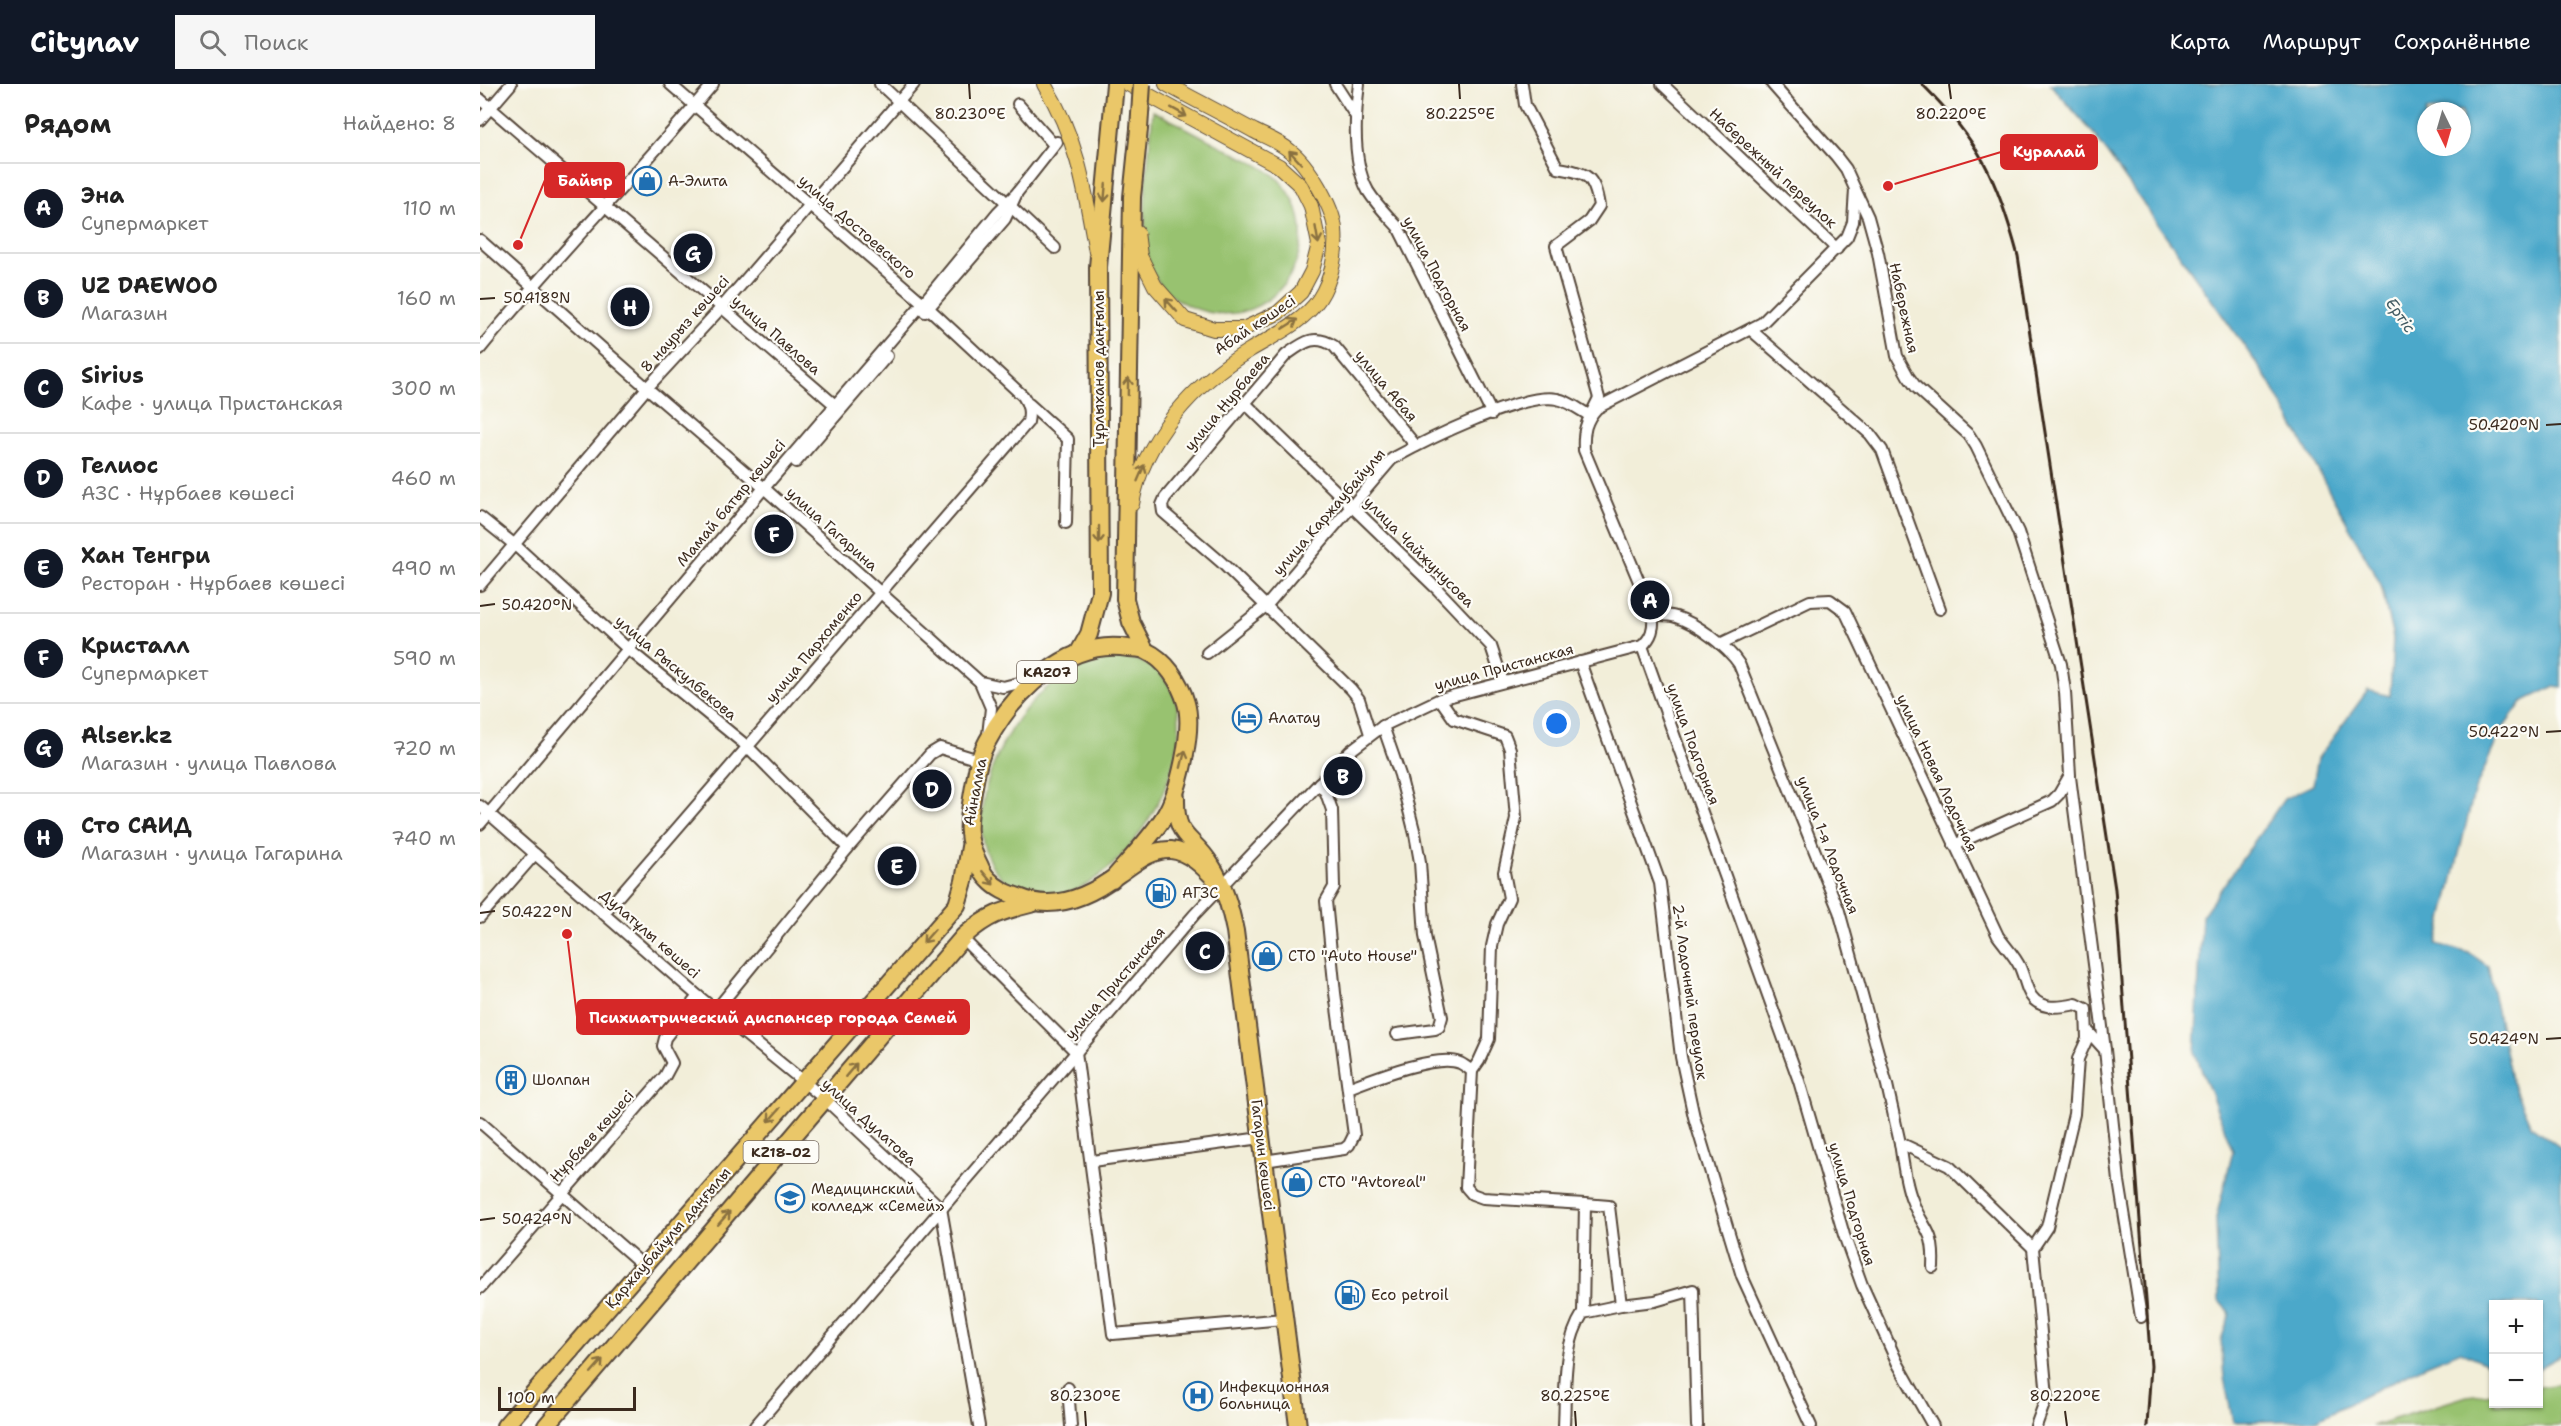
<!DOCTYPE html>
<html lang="ru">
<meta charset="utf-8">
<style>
body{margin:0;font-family:"Shantell Sans",sans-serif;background:#f6f6f6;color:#222}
.controls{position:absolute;right:18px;bottom:18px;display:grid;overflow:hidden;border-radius:0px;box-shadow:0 2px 4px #0004}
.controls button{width:54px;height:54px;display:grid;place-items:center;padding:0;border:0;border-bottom:2px solid #e0e0e0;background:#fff;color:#222;font:30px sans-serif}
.compass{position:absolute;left:1937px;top:18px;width:54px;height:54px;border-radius:50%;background:#fff;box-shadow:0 2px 4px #0004;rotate:175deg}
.scale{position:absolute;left:18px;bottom:15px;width:138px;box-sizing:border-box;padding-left:6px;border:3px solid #3b2a1e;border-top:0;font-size:16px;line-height:21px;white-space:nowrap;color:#3b2a1e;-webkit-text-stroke:4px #fdfcf7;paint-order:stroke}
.you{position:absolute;left:1077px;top:640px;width:21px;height:21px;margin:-15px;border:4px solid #fff;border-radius:50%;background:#1a73e8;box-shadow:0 0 0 9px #1a73e833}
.badge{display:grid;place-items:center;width:39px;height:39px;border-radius:50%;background:#111827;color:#fff;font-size:20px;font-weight:700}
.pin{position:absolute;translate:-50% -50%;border:3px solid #fff;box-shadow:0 2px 6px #0006}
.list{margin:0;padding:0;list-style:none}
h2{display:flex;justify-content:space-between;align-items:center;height:78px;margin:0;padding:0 24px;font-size:26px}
h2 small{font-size:20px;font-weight:400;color:#767676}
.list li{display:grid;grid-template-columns:39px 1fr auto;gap:18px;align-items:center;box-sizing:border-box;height:90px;padding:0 24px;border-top:2px solid #e0e0e0}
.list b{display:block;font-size:22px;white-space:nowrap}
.list p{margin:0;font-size:20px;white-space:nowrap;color:#767676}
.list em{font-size:20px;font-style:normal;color:#767676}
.icon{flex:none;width:33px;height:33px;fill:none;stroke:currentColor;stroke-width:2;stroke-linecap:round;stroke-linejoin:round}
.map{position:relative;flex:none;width:2081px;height:1342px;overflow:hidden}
header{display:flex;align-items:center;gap:36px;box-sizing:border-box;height:84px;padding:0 30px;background:#111827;color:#fff}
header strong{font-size:28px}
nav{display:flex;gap:33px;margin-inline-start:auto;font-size:21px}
.search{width:420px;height:54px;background:#f6f6f6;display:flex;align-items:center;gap:15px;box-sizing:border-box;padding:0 21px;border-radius:0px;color:#767676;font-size:22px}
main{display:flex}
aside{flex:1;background:#fff}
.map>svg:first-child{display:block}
</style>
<header>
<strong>Citynav</strong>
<div class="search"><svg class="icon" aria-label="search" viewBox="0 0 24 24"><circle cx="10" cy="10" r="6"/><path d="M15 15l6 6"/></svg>Поиск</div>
<nav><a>Карта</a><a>Маршрут</a><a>Сохранённые</a></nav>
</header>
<main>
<aside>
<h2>Рядом<small>Найдено: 8</small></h2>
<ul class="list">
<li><span class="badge">A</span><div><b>Эна</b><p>Супермаркет</p></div><em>110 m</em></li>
<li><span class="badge">B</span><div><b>UZ DAEWOO</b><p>Магазин</p></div><em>160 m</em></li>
<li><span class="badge">C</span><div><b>Sirius</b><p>Кафе · улица Пристанская</p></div><em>300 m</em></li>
<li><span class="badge">D</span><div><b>Гелиос</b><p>АЗС · Нұрбаев көшесі</p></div><em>460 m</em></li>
<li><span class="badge">E</span><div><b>Хан Тенгри</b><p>Ресторан · Нұрбаев көшесі</p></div><em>490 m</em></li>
<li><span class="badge">F</span><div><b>Кристалл</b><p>Супермаркет</p></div><em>590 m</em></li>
<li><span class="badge">G</span><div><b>Alser.kz</b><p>Магазин · улица Павлова</p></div><em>720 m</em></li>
<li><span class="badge">H</span><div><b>Сто САИД</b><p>Магазин · улица Гагарина</p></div><em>740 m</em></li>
</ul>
</aside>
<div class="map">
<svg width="2081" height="1342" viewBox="0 0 2081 1342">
<rect width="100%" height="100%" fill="#fdfcf7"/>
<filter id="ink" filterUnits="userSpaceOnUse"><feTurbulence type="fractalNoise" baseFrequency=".0167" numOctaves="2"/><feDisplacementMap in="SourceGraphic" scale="12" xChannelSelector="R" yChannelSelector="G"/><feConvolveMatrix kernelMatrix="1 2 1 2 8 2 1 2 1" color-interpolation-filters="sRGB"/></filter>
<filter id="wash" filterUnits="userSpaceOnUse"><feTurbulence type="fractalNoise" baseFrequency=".008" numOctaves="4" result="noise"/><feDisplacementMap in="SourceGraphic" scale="24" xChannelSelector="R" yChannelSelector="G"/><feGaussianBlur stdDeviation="1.35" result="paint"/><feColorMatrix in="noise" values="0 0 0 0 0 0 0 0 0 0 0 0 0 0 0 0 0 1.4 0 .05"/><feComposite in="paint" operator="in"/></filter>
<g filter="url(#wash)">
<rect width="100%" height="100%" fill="#f2eed9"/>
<!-- green -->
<g fill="#98c26f" stroke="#6a7646" stroke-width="1.5">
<path d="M673,27C701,41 729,56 758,71C770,77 787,84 797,94C853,149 804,244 727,228C703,222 686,211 673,190C656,161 670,63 673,27Z"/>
<path d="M636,571C654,575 672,579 684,594C740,661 628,840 547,809C469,780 506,673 545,626C554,615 567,603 578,595C596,580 615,576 636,571Z"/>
<polygon points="2081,1300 2081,1342 1892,1342 1987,1312 2013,1309 2014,1320 2058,1320 2059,1303"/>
</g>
<!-- water -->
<path fill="#4ca8ca" stroke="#446974" stroke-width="1.5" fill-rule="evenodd" d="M1570,0H2081V604L2073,603L2042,618L2021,647L1994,708L1957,860L1989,869L2008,882L2031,996L2051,1042L2081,1064V1270L2059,1286L2058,1220H2014L2013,1283L1981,1267L1944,1282L1836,1336L1753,1338L1744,1294L1741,1256L1750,1230L1739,1217L1736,1134L1753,1067L1715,969L1722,832L1804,715L1833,701L1838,674L1888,606L1910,612L1913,554L1901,501L1789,297L1613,49ZM1946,27H1982V63H1946Z"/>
</g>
<g filter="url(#ink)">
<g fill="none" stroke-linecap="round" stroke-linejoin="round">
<!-- minor casing -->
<g stroke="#56473a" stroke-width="14">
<g id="minor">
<polyline points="400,0 575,164"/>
<polyline points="855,0 875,31"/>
<path d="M879,0C875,31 872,78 888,107C896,120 907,131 918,143L1012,330"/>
<polyline points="1182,0 1357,165"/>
<polyline points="1292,0 1356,72 1366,85 1375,105 1388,133 1398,169 1417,272 1428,292 1436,303 1489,351 1496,362 1538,448 1581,580 1585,608 1590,691 1579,710 1572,717 1474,761"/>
<polyline points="0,15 355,321"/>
<polyline points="538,20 574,61"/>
<polyline points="0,36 31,0"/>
<polyline points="0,156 167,304 284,404 500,598 511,624 508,651"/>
<polyline points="445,228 525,135 536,111"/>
<polyline points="1271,246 1390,350 1402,366 1460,525"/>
<path d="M0,265C75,174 157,90 233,0"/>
<polyline points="765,319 958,506 1011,562 1023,598"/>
<polyline points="549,320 588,355 586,439"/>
<polyline points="316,378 407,272"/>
<polyline points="0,433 35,461 148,565 268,663 368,764"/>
<polyline points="0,501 167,304 242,223 434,0"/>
<path d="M1173,531C1180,531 1189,530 1196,533C1216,539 1248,563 1259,580L1359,827L1407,1001L1420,1059L1469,1082L1553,1164"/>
<path d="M1240,560L1330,517L1350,516L1365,527L1518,852C1525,862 1535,872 1540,883C1543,890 1545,898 1548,906C1556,927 1578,924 1596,920L1606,925L1607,955L1598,975L1594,1030L1567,1143L1553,1164L1567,1312L1556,1342"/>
<polyline points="1162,562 1319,997 1364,1151 1382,1201 1418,1280 1453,1342"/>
<path d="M727,569L787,521L912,375C945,357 1042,308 1077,315C1089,317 1100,326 1110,332L1119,314L1076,162L1109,137L1119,122C1114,91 1107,89 1078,84L1045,21L1042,0"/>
<polyline points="1100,578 1180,799 1201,973 1214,1033 1262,1192 1331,1342"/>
<polyline points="500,598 523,603 551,596"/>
<polyline points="960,615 974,635 1025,652 1030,665 1036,734 1024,788 1029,814 1017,840 1012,862 1009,955 999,977 992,987 986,1103 992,1110 1003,1114 1105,1120 1103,1229"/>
<polyline points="903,642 920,691 935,750 940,778 945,852 962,933 959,943 955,945 917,950"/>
<path d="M890,650L879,615L871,605L741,478L683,428L682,421L685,414L806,271C823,259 834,249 854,262L936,362"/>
<polyline points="1590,693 1625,966 1607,946"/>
<polyline points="0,722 218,912 346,1016 461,1124 499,1342"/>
<polyline points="0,740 284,404 443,219 518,128 536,110 577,58"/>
<path d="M124,829L548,338C550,328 549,321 543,312L443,219L190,0"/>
<polyline points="0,833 55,770"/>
<polyline points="482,854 596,968 633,1250 804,1235"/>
<polyline points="235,927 368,764 450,670 460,664 499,676"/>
<polyline points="1625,966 1639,1097 1661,1233"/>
<path d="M868,1004C892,995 957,969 980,979C984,981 988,984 992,987"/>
<polyline points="0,1038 164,1182"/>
<path d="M1420,1059C1423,1078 1425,1099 1432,1116C1443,1147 1455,1144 1453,1183"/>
<polyline points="612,1077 781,1054"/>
<polyline points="784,1077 864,1065 869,1061 874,1051 855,909 846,817 854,803 852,726 846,709 839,699"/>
<polyline points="1105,1120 1129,1122 1141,1221 1175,1217 1213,1206 1217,1342"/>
<polyline points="0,1204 185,992 192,979 183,962 185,954 218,912"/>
<polyline points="588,1304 591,1342"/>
<path d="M275,1342L714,831L870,667L903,642L960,615L1162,562C1172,553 1174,544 1173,531L1104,366C1103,349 1105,337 1117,324L1282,239L1367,153L1373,138L1375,105"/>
<path d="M1084,1342C1086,1304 1082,1262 1103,1229L1141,1221"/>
</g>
</g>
<!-- major casing -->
<g stroke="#56473a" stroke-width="16">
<g id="major">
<path d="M564,0C598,56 605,105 616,168"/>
<polyline points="648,0 799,82 821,102 831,122 839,160 832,187 821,208 798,229 763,245 734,245 705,236 675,202 660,172 657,148"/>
<path d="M652,420C663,355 715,299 770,266C793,252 824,238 839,215C852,195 857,168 855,145C853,123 828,80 810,67C800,58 786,53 774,47C745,31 715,16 686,0"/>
</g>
</g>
<!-- highway casing -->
<g stroke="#56473a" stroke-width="20">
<g id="highway">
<polyline points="659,45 652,113 645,515 651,538 665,566"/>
<polyline points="599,568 609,550 620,509 618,183 635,0"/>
<path d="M696,713C695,757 713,751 731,781C744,801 750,823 755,847L818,1342"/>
<path d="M632,796C650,775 669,756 684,733C699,709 714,646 706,619C700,598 686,576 666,567C661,564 653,564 648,564C588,554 533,609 507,658C499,672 497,686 494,702C489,733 483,751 499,780C501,785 504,791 508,795C517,805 527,809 539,813C574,828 610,812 639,790C655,779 671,765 691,766C712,768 728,788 742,802"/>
<polyline points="25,1342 477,821 484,797 490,763"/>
<path d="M66,1342L484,852C509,830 522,827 554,819"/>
</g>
</g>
<!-- minor -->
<use href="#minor" stroke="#fff" stroke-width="10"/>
<!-- major -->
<use href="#major" stroke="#eac769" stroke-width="14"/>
<!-- highway -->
<use href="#highway" stroke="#eac769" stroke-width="16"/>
<!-- rail -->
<path stroke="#3b2a1e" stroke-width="3" d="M1442,0C1500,58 1517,94 1538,172L1635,805L1671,1282L1667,1342"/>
<!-- highway-bridge casing -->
<g stroke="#56473a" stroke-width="20" stroke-linecap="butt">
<polyline id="highway-bridge" points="659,45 662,0"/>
</g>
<!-- highway-bridge -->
<use href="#highway-bridge" stroke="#eac769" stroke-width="16"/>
</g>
<!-- one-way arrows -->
<defs><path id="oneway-shaft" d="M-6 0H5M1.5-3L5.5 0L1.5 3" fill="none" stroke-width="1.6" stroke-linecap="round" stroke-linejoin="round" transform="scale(1.5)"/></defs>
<g stroke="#8a7140">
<use href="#oneway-shaft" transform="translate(699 28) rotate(29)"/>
<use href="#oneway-shaft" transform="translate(815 73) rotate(-133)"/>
<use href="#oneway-shaft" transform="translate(625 109) rotate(95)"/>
<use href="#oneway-shaft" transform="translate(837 151) rotate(80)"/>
<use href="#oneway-shaft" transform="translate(691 221) rotate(-132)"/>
<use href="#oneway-shaft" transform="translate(810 240) rotate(-32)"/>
<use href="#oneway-shaft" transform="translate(648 302) rotate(-89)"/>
<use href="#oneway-shaft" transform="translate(661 389) rotate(-67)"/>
<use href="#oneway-shaft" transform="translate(619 451) rotate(90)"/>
<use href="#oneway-shaft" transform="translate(703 675) rotate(-76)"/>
<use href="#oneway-shaft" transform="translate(508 794) rotate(50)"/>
<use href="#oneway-shaft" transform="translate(449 852) rotate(131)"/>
<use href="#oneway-shaft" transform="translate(371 986) rotate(-50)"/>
<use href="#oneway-shaft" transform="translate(294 1031) rotate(131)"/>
<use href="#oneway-shaft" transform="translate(244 1134) rotate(-49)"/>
<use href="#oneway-shaft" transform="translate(117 1282) rotate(-49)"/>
</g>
</g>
<!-- ticks -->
<path fill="none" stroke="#3b2a1e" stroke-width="2" d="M489,0L490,15M979,0L980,15M1469,0L1471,15M0,215L15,214M2066,341L2081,340M0,522L15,520M2066,648L2081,647M0,829L15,827M2066,955L2081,954M0,1136L15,1134M605,1327L606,1342M1095,1327L1096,1342M1585,1327L1587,1342"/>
<!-- icons -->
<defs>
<g id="shop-ring" transform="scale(1.5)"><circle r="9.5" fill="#fdfcf7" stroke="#1f6fb2" stroke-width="1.5"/><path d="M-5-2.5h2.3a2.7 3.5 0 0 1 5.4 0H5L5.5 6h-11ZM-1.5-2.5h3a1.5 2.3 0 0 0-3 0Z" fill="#1f6fb2"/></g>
<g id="hotel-ring" transform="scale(1.5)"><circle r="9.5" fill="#fdfcf7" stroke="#1f6fb2" stroke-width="1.5"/><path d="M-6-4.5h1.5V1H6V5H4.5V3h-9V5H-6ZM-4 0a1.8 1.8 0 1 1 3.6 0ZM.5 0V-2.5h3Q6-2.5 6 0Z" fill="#1f6fb2"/></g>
<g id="fuel-ring" transform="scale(1.5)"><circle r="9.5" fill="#fdfcf7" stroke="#1f6fb2" stroke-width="1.5"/><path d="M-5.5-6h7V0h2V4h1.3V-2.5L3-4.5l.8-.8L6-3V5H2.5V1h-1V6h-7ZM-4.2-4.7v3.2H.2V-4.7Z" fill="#1f6fb2"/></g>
<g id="building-ring" transform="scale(1.5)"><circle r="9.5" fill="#fdfcf7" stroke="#1f6fb2" stroke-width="1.5"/><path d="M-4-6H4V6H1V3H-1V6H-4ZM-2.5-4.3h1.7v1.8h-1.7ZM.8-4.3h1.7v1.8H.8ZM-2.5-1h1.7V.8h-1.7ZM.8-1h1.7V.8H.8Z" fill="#1f6fb2"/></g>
<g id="university-ring" transform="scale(1.5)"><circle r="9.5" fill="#fdfcf7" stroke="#1f6fb2" stroke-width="1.5"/><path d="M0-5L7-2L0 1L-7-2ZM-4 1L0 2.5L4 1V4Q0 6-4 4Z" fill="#1f6fb2"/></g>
<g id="hospital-ring" transform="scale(1.5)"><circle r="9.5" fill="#fdfcf7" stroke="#1f6fb2" stroke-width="1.5"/><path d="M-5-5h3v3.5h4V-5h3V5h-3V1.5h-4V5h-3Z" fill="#1f6fb2"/></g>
</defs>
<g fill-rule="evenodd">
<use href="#shop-ring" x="167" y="97"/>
<use href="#hotel-ring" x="767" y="634"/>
<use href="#fuel-ring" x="681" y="809"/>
<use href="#shop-ring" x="787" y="872"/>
<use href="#building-ring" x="31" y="996"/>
<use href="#shop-ring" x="817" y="1098"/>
<use href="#university-ring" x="310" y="1114"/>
<use href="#fuel-ring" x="870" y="1211"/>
<use href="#hospital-ring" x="718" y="1312"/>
</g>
<g text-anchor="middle" stroke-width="4.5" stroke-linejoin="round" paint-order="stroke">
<!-- shield labels -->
<g fill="#fdfcf7" stroke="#75695f" stroke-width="1.5">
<rect x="537" y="577" width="60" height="22" rx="4.5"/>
<rect x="263.5" y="1057" width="75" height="22" rx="4.5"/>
</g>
<g font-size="14" font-weight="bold" fill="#3b2a1e">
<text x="567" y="593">KAZ07</text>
<text x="301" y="1073">KZ18-02</text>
</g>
<!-- street labels -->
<g font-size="15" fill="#3b2a1e" stroke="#fdfcf7">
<text transform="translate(1293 84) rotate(43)" y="5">Набережный переулок</text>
<text transform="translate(377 143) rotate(41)" y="5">улица Достоевского</text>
<text transform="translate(957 190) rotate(62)" y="5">улица Подгорная</text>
<text transform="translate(1424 224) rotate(78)" y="5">Набережная</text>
<text transform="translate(205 240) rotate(-48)" y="5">8 наурыз көшесі</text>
<text transform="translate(775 241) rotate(-34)" y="5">Абай көшесі</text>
<text transform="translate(296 251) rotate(41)" y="5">улица Павлова</text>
<text transform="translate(619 285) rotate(-90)" y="5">Тұрлыханов даңғылы</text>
<text transform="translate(906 302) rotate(50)" y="5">улица Абая</text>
<text transform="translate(747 318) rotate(-50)" y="5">улица Нурбаева</text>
<text transform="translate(251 419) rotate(-50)" y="5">Мамай батыр көшесі</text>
<text transform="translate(849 428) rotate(-49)" y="5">улица Каржаубайулы</text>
<text transform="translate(352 445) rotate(42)" y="5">улица Гагарина</text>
<text transform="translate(939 468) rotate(45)" y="5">улица Чайжунусова</text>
<text transform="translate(334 563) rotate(-50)" y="5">улица Пархоменко</text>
<text transform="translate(1024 583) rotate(-15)" y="5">улица Пристанская</text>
<text transform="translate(196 584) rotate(40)" y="5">улица Рыскулбекова</text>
<text transform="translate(1213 660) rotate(70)" y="5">улица Подгорная</text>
<text transform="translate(1457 689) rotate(65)" y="5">улица Новая Лодочная</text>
<text transform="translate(495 708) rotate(-79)" y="5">Айналма</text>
<text transform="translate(1348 761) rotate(69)" y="5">улица 1-я Лодочная</text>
<text transform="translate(170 850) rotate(41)" y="5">Дулатұлы көшесі</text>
<text transform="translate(635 899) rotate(-49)" y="5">улица Пристанская</text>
<text transform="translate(1210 908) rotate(82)" y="5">2-й Лодочный переулок</text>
<text transform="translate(389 1038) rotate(42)" y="5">улица Дулатова</text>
<text transform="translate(112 1052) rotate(-48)" y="5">Нұрбаев көшесі</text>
<text transform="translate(783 1071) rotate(83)" y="5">Гагарин көшесі</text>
<text transform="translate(1372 1120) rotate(73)" y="5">улица Подгорная</text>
<text transform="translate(188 1154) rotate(-49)" y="5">Қаржаубайұлы даңғылы</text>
</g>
<!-- poi labels -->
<g font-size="15" fill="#3b2a1e" stroke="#fdfcf7" text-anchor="start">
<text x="188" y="102">А-Элита</text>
<text x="788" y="639">Алатау</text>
<text x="702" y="814">АГЗС</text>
<text x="808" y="877">СТО "Auto House"</text>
<text x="52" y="1001">Шолпан</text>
<text x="838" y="1103">СТО "Avtoreal"</text>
<text x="331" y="1110">Медицинский<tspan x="331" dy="17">колледж «Семей»</tspan></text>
<text x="891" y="1216">Eco petroil</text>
<text x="739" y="1308">Инфекционная<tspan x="739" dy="17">больница</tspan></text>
</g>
<!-- water labels -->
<g font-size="16" font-style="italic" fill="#425c63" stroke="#fdfcf7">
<text transform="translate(1921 231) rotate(55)" y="6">Ертіс</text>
</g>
</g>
<g font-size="15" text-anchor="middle" fill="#3b2a1e" stroke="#fdfcf7" stroke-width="4.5" stroke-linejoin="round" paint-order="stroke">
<text x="490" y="35">80.230°E</text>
<text x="980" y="35">80.225°E</text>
<text x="1471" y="35">80.220°E</text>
<text x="57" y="219">50.418°N</text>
<text x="2024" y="346">50.420°N</text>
<text x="57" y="526">50.420°N</text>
<text x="2024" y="653">50.422°N</text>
<text x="57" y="833">50.422°N</text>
<text x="2024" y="960">50.424°N</text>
<text x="57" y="1140">50.424°N</text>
<text x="605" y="1317">80.230°E</text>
<text x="1095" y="1317">80.225°E</text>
<text x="1585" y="1317">80.220°E</text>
</g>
<!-- callouts -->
<path fill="none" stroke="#d62828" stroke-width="2" d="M1408 102L1521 68M38 161L65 96M87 850L97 933"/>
<g fill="#d62828" stroke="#fdfcf7" stroke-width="2">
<circle cx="1408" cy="102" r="6"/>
<circle cx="38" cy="161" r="6"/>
<circle cx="87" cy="850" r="6"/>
</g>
<g fill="#d62828" stroke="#d62828" stroke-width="2">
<rect x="1521" y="51" width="96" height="34" rx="6"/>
<rect x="65" y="79" width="79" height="34" rx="6"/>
<rect x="97" y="916" width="392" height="34" rx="6"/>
</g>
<g font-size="16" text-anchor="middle" font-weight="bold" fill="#fff">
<text x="1569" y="73">Куралай</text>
<text x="105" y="102">Байыр</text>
<text x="293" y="939">Психиатрический диспансер города Семей</text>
</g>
</svg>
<div class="controls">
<button>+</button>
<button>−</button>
</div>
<svg class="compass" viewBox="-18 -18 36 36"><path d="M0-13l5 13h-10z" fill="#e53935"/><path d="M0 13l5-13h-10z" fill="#767676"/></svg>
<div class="scale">100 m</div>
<div class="you"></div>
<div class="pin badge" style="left:1170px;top:516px">A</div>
<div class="pin badge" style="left:863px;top:692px">B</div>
<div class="pin badge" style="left:725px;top:867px">C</div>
<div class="pin badge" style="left:452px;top:705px">D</div>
<div class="pin badge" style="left:417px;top:782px">E</div>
<div class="pin badge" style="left:294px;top:450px">F</div>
<div class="pin badge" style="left:213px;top:169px">G</div>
<div class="pin badge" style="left:150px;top:223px">H</div>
</div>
</main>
